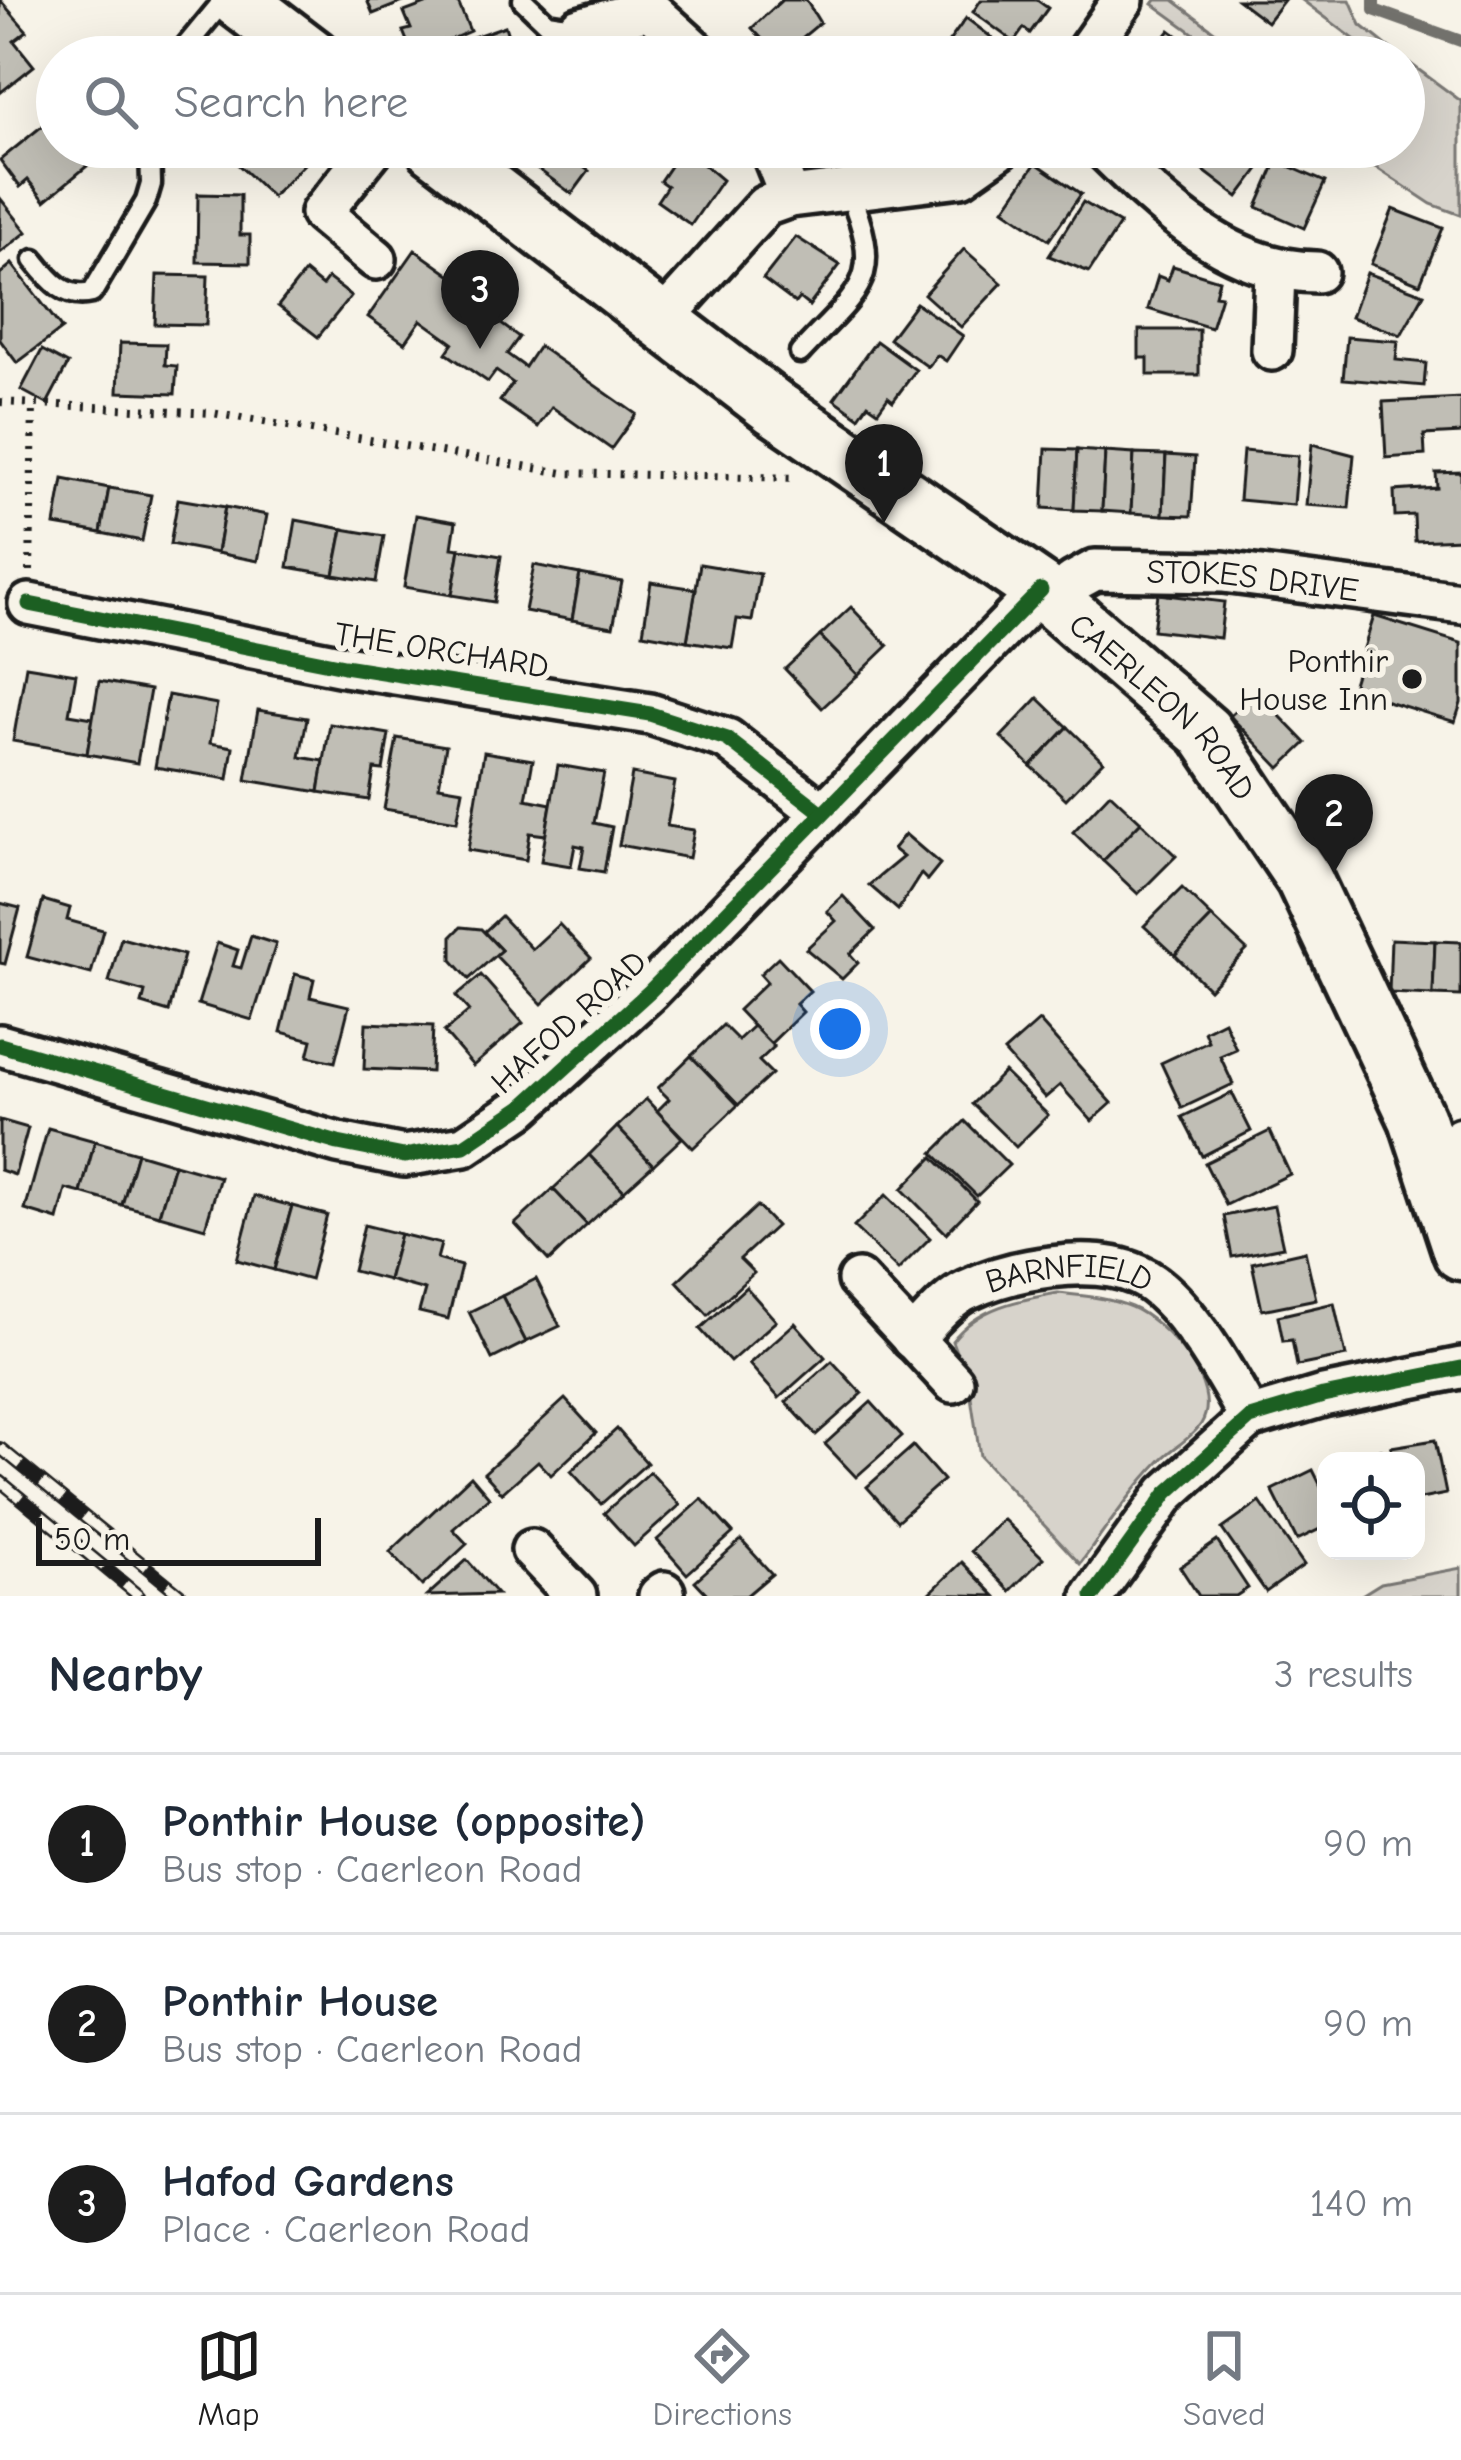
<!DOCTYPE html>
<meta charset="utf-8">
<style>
body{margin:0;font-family:"Comic Neue",sans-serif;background:#f6f6f7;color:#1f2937}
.controls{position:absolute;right:36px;bottom:36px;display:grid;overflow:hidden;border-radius:24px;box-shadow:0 12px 48px #0002}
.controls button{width:108px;height:108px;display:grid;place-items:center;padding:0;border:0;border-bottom:3px solid #e0e1e3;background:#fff;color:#1f2937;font:60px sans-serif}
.scale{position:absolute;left:36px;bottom:30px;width:285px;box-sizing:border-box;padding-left:12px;border:6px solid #1c1c1c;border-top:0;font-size:33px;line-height:42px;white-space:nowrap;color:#1c1c1c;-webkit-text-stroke:9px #f7f3e8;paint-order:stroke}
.you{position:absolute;left:840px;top:1029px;width:42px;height:42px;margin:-30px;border:9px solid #fff;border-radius:50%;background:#1a73e8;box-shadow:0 0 0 18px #1a73e833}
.badge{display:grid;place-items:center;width:78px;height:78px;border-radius:50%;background:#1c1c1c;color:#fff;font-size:39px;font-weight:700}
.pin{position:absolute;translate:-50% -99px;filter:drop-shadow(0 3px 6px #0008)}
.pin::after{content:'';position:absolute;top:63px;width:42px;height:36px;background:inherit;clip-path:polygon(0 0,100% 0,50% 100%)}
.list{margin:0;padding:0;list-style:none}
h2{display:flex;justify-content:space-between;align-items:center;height:156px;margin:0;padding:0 48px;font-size:51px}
h2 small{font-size:39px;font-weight:400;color:#747a83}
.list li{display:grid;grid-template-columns:78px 1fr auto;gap:36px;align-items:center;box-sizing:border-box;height:180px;padding:0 48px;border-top:3px solid #e0e1e3}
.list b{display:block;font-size:45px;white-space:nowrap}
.list p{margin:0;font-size:39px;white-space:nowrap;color:#747a83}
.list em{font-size:39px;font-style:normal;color:#747a83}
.icon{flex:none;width:66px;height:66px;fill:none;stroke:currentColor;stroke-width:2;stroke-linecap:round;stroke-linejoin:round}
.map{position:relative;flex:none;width:1461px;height:1596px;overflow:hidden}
.search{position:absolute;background:#fff;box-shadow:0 12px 48px #0002;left:36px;right:36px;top:36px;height:132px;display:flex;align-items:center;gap:30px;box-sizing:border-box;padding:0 42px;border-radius:66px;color:#747a83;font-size:45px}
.sheet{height:696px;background:#fff}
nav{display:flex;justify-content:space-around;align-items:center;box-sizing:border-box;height:168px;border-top:3px solid #e0e1e3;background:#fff;font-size:33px;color:#747a83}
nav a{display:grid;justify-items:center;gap:6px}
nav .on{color:#1c1c1c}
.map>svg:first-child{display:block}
</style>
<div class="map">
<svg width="1461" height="1596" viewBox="0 0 1461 1596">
<rect width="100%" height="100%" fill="#f7f3e8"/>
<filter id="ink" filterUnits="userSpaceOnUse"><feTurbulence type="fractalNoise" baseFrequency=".00833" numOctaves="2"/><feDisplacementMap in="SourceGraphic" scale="24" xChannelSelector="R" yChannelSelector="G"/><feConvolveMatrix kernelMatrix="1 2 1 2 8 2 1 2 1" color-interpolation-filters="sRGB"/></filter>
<g filter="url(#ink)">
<!-- green -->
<g fill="#d7d3cb" stroke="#7a7874" stroke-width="3">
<polygon points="1156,0 1173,0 1249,57 1226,57 1153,4"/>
<polygon points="1302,0 1350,0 1361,25 1401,57 1378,57"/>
<polygon points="1404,59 1461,101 1461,215 1431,204 1345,147 1404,147"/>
<path d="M1058,1293C1083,1296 1107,1297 1131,1307C1163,1320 1225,1386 1201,1424C1192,1438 1171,1449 1160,1461C1130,1492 1106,1529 1080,1564L980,1456L970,1390L952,1341C978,1307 1018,1300 1058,1293Z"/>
<polygon points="1461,1568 1461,1596 1360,1596 1381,1583"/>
</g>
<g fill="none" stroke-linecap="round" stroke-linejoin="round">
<!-- stream -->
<polyline stroke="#72716c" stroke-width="12" points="1374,0 1374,10 1461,41"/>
</g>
<!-- building -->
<g fill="#c0beb5" stroke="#1c1c1c" stroke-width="3">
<polygon points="0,0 27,31 14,41 34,66 0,93"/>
<polygon points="367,0 408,0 373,14"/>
<polygon points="436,0 457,0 470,31 413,56 403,31 411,29 404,12"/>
<polygon points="782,0 806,0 820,23 779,57 752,28"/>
<polygon points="981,0 1037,0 1048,8 1030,33 1024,28 1014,42 973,12"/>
<polygon points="1238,0 1284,0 1267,22"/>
<polygon points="966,18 1003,46 995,57 943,57 942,51"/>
<polygon points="505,26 514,55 521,57 464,57 459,42"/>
<polygon points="1170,30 1206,57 1149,57"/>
<polygon points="57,114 57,147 110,147 45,201 28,180 20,187 0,160"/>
<polygon points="237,147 288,147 305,163 272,197 229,156"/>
<polygon points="527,147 590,147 594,150 582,166 589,171 572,194 520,156"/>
<polygon points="683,147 722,180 691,225 657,201 667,186 660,181"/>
<polygon points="1222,147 1274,149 1238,197 1204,171"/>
<polygon points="1277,161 1325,182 1304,228 1257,207"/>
<polygon points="1036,163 1081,194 1049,240 1004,209"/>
<polygon points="198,194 240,195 240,235 250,235 250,263 197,262"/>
<polygon points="0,198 27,232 0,253"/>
<polygon points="1083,202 1120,224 1089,272 1049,256"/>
<polygon points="1393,209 1443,228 1420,284 1371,264"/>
<polygon points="796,237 840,265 809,306 799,298 795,303 763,279"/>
<polygon points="964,249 1002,283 961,327 924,294"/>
<polygon points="415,250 488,302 482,310 519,337 507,354 525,367 539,346 636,414 611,449 552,407 538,427 500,401 513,383 496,371 488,382 446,353 453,343 421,320 405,343 368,317"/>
<polygon points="12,264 62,329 17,363 0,340 0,274"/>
<polygon points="1173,266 1219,280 1215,295 1221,296 1211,328 1148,309 1158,276 1168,280"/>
<polygon points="305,272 322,286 328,278 351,296 318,337 278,306"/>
<polygon points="1367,273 1424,294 1401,335 1351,317"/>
<polygon points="157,275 208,276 206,325 155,324"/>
<polygon points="916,303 963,336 946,361 937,355 928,367 889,339"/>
<polygon points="1139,330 1199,330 1199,375 1148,375 1148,358 1139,358"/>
<polygon points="1347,337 1398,341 1396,360 1426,363 1424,386 1343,379"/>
<polygon points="876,341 916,370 893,401 888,397 878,411 868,404 859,417 834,399"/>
<polygon points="120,343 166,344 165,365 177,366 175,394 118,392"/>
<polygon points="42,350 68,364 47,404 21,390"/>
<polygon points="1461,398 1461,433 1424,435 1425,455 1386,458 1383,402"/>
<polygon points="1312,444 1354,455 1349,508 1306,505"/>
<polygon points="1046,449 1077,450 1074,510 1043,508"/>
<polygon points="1077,450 1105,452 1102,511 1074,510"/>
<polygon points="1243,451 1298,456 1294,505 1239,500"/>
<polygon points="1105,452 1134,454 1131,513 1102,511"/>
<polygon points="1134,454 1166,455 1163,515 1131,513"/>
<polygon points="1166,455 1195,457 1191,516 1163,515"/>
<polygon points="1461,472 1461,539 1415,541 1414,515 1395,516 1394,491 1437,488 1436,473"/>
<polygon points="63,479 109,488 101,533 55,525"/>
<polygon points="109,488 151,495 142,541 101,533"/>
<polygon points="178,499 225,507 217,553 170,544"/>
<polygon points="225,507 267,515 258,561 217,553"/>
<polygon points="416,515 456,522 452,548 460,549 452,595 404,587"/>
<polygon points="296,520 343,529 334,575 288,567"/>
<polygon points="343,529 384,536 376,582 334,575"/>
<polygon points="460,549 501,556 494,602 452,595"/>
<polygon points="700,564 760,574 752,621 737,619 732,648 687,641"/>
<polygon points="534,565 580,574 572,620 525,611"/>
<polygon points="580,574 622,582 613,627 572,620"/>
<polygon points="651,582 696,589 687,641 643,633"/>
<polygon points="1158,594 1224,602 1220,638 1153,630"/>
<polygon points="851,607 888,646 858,675 820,636"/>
<polygon points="1374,616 1461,643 1461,703 1455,722 1351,690"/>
<polygon points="820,636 858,675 822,708 785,669"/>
<polygon points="26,666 76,674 69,714 93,718 87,754 13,741"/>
<polygon points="99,681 150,690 137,763 87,754"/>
<polygon points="1256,691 1306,743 1280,768 1230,716"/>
<polygon points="168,695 217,704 210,743 233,747 228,779 155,767"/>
<polygon points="1038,698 1068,727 1031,766 1001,737"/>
<polygon points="258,710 307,718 300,757 324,761 319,792 246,780"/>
<polygon points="330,724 389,734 383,770 374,769 369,800 319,792"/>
<polygon points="1068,727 1103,761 1066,799 1031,766"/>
<polygon points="397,738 446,746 439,786 463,790 457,821 384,809"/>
<polygon points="484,752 533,760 526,799 551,804 546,835 530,833 526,860 468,850"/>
<polygon points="558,765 604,773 594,823 612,827 604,872 580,868 584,847 575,845 571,866 541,861"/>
<polygon points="632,774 675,782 667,826 694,830 689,858 619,845"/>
<polygon points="1110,793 1141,822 1103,861 1073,832"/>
<polygon points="1141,822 1176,856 1138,894 1103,861"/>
<polygon points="905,834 940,864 927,880 921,874 898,910 869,885 903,857 893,849"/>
<polygon points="1182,888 1212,917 1175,955 1144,926"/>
<polygon points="843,896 875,930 850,954 858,963 842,979 806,949 836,921 827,911"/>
<polygon points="43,900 70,908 67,920 103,930 91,974 27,957"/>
<polygon points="0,903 20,908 5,964 0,963"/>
<polygon points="501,916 532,949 559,924 591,958 542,1004 495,955 501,950 484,932"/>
<polygon points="1212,917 1247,950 1209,989 1175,955"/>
<polygon points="461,927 481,929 501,950 469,979 452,960 452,936"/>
<polygon points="251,936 276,944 252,1020 198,1004 217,943 238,950 233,966 241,968"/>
<polygon points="121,938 184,955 169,1012 142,1004 145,992 109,982"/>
<polygon points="1391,939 1435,941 1433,995 1389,993"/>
<polygon points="1435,941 1461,942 1461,996 1433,995"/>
<polygon points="778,957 810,991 796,1004 803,1012 770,1044 738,1010 767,982 760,974"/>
<polygon points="295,974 314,979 310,997 349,1006 335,1062 308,1056 312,1040 281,1032"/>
<polygon points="481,975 523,1023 473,1066 444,1032 469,1011 456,996"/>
<polygon points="1039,1021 1112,1103 1092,1121 1060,1085 1045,1098 1004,1052"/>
<polygon points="1224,1021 1236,1049 1220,1056 1233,1084 1182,1108 1161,1063 1208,1041 1204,1031"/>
<polygon points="366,1023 433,1026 431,1072 364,1069"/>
<polygon points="723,1025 738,1040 753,1026 774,1047 759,1061 772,1074 738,1105 691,1056"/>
<polygon points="691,1056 738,1105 693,1148 657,1111 669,1099 658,1088"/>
<polygon points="1004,1072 1048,1115 1016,1147 972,1104"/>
<polygon points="1232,1093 1251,1131 1202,1156 1182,1117"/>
<polygon points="646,1099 682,1138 653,1165 617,1127"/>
<polygon points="0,1120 28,1128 15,1175 0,1170"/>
<polygon points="965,1121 1009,1165 977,1196 933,1153"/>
<polygon points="617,1127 653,1165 624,1191 589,1155"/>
<polygon points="48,1128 95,1141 81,1193 66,1189 58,1220 25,1210"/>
<polygon points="1270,1131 1290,1174 1226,1205 1205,1163"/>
<polygon points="95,1141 137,1153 122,1205 81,1193"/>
<polygon points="137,1153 174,1164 159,1215 122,1205"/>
<polygon points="589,1155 624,1191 587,1225 553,1189"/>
<polygon points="933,1157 977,1201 946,1233 902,1189"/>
<polygon points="174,1164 220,1177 205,1228 159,1215"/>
<polygon points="553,1189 587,1225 549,1261 515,1224"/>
<polygon points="886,1195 930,1238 898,1270 854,1227"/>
<polygon points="254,1196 292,1206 274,1270 237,1260"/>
<polygon points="292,1206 327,1215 310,1280 274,1270"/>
<polygon points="757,1206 776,1226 740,1259 754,1273 708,1315 677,1281"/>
<polygon points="1274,1206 1283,1247 1232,1257 1224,1216"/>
<polygon points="364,1225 400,1234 388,1280 353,1271"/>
<polygon points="400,1234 441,1244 437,1259 461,1266 448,1319 419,1312 425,1290 388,1280"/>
<polygon points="1305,1251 1316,1299 1262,1310 1252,1263"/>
<polygon points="536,1279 560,1326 526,1342 502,1296"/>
<polygon points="746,1287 776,1321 730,1362 700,1329"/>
<polygon points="502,1296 526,1342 492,1359 469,1312"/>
<polygon points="1334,1303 1346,1356 1297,1366 1292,1340 1283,1341 1278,1316"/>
<polygon points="795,1323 825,1357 779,1398 749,1364"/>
<polygon points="832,1361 862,1394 816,1435 786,1402"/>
<polygon points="565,1399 596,1433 551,1475 538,1461 502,1493 484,1473"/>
<polygon points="871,1402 902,1436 856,1477 825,1444"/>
<polygon points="617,1429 647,1463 601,1504 571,1471"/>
<polygon points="1435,1440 1446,1494 1416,1500 1416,1461 1393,1461 1391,1447"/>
<polygon points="913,1446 943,1480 897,1521 867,1487"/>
<polygon points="1381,1450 1383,1461 1337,1461 1337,1458"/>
<polygon points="1313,1470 1326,1496 1326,1526 1297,1540 1272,1490"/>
<polygon points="650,1472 680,1505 634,1546 604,1513"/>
<polygon points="471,1476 489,1497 453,1529 467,1544 422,1586 390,1552"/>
<polygon points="702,1499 733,1533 687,1574 657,1540"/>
<polygon points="1260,1502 1304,1565 1266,1592 1222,1529"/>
<polygon points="1003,1519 1043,1558 1010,1591 971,1551"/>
<polygon points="741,1540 772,1574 746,1596 709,1596 695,1581"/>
<polygon points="1217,1541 1248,1588 1236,1596 1199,1596 1180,1567"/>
<polygon points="467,1560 497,1594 427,1596"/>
<polygon points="962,1562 995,1596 929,1594"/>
</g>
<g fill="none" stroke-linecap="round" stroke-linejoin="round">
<!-- lane casing -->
<g stroke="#1c1c1c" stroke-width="27">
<g id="lane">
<polyline points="523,0 547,23 579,28 563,57"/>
<polyline points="177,57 224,0"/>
<path d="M34,260C49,279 65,300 92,293L146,201L151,184L150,147"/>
<path d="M800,353C860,288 886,282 849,192"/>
</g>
</g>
<!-- street casing -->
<g stroke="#1c1c1c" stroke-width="48">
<g id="street">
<polyline points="579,28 649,9 702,57"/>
<polyline points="1083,57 1123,0"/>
<polyline points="374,147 321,213 376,259"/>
<polyline points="770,147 790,197"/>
<path d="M1102,147C1162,206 1228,272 1317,272"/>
<polyline points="662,320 765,206 790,197 961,176 1002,147"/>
<polyline points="1272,350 1275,272"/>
<polyline points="29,604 344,666 650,714 727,739 821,812"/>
<path id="s1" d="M1058,604L1073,582L1095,570L1223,572L1461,603"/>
<polyline points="0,1045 338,1143 404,1156 464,1146 522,1107 650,991 1041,590"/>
<polyline points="1436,1172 1461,1138"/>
<polyline points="858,1280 953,1382"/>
<path id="s2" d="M912,1339C928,1324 947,1299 967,1290C1011,1269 1092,1254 1138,1275C1183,1295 1227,1377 1250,1418"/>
<polyline points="532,1550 576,1596"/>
<polyline points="659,1596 664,1592"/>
<polyline points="1093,1596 1167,1493 1250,1418 1323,1396 1461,1368"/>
</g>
</g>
<!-- secondary casing -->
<g stroke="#1c1c1c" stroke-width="63">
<g id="secondary">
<polyline points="238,0 313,57"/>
<path id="s3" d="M434,147L775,408L1041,590L1205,732L1304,879L1417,1119L1461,1252"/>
</g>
</g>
<!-- path -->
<g stroke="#1c1c1c" stroke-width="8" stroke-dasharray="3 9" stroke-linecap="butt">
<polyline points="0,402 212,413 564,473 797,478"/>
<polyline points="30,571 33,404"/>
</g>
<!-- lane -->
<use href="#lane" stroke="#f7f3e8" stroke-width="18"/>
<!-- street -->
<use href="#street" stroke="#f7f3e8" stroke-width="39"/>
<!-- secondary -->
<use href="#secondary" stroke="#f7f3e8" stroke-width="54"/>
<!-- rail casing -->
<g stroke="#1c1c1c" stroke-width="14">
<g id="rail">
<polyline points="0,1448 182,1596"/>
<polyline points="0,1481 139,1596"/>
</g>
</g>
<!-- rail -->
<use href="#rail" stroke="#f7f3e8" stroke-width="9" stroke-dasharray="27" stroke-linecap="butt"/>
<!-- cycleway casing -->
<g stroke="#f7f3e8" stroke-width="22">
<g id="cycleway">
<polyline points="29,604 344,666 650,714 727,739 821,812"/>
<polyline points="0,1045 338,1143 404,1156 464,1146 522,1107 650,991 1041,590"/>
<polyline points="1093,1596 1167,1493 1250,1418 1323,1396 1461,1368"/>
</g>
</g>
<!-- cycleway -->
<use href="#cycleway" stroke="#1b5e20" stroke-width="15"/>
</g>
</g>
<!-- markers -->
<circle fill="#1c1c1c" stroke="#f7f3e8" stroke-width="4.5" cx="1412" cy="679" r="12"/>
<g text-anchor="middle" stroke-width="12" stroke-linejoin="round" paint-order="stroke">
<!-- street labels -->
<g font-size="33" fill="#1c1c1c" stroke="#f7f3e8">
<text dy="12" stroke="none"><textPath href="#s1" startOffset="210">STOKES DRIVE</textPath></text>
<text transform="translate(442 649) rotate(9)" y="12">THE ORCHARD</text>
<text dy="12" stroke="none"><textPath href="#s3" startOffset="921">CAERLEON ROAD</textPath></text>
<text transform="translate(568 1021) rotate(-42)" y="12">HAFOD ROAD</text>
<text dy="12" stroke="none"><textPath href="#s2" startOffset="180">BARNFIELD</textPath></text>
</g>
<!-- poi labels -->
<g font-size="33" fill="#1c1c1c" stroke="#f7f3e8" text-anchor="end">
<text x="1388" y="672">Ponthir<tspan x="1388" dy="38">House Inn</tspan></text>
</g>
</g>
</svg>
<div class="controls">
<button><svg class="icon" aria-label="locate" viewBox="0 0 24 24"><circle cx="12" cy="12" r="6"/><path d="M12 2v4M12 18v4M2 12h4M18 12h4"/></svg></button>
</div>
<div class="scale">50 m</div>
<div class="you"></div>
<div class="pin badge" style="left:884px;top:523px">1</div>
<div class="pin badge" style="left:1334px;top:873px">2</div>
<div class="pin badge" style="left:480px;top:349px">3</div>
<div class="search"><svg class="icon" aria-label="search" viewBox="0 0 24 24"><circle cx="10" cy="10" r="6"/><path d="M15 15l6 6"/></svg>Search here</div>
</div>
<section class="sheet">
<h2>Nearby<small>3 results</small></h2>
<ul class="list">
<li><span class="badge">1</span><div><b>Ponthir House (opposite)</b><p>Bus stop · Caerleon Road</p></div><em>90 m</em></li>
<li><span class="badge">2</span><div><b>Ponthir House</b><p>Bus stop · Caerleon Road</p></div><em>90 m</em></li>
<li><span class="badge">3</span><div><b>Hafod Gardens</b><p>Place · Caerleon Road</p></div><em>140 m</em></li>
</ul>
</section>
<nav>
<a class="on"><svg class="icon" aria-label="map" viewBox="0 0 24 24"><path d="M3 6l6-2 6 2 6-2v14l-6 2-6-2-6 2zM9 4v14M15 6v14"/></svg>Map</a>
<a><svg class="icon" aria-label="directions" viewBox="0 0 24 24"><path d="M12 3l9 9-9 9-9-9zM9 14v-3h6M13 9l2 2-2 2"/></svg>Directions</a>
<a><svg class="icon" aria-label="saved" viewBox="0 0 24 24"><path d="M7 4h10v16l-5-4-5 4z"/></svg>Saved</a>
</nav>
